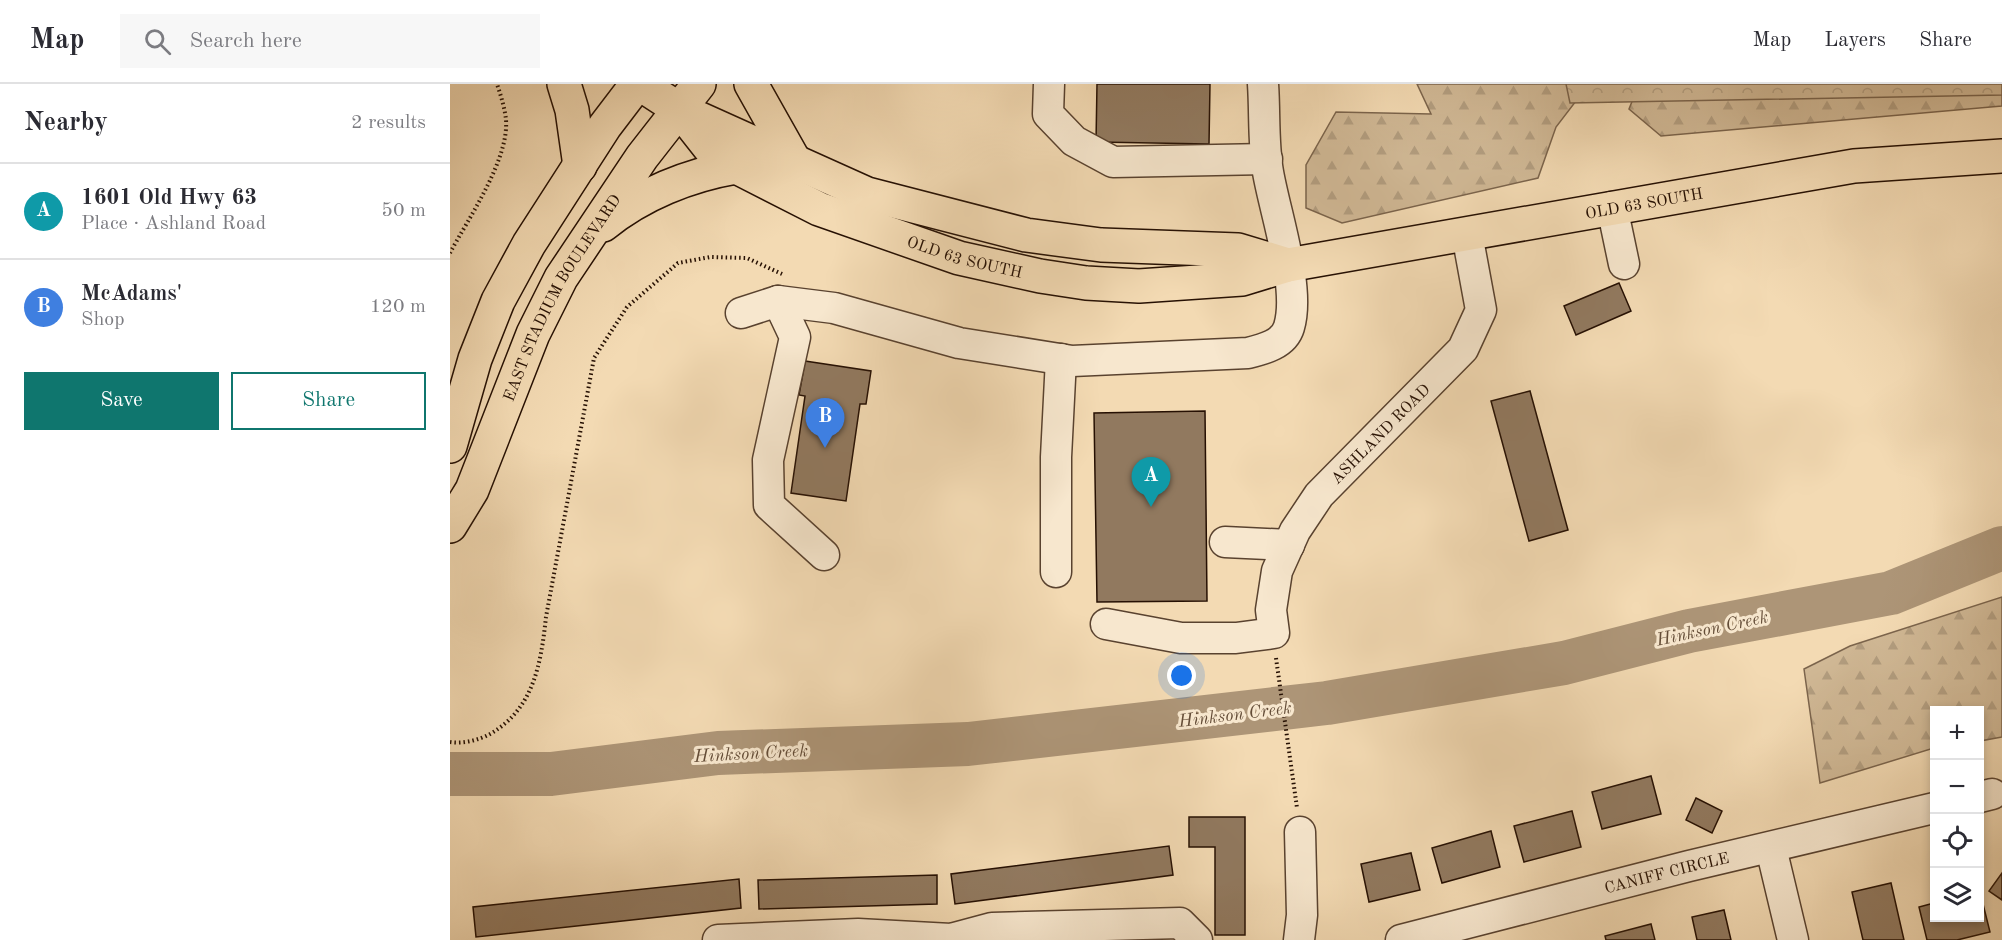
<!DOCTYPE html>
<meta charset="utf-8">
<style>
body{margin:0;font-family:"Old Standard TT",serif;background:#f7f7f7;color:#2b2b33}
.controls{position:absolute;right:18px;bottom:18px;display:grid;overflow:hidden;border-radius:0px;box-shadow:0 3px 9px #0003}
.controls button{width:54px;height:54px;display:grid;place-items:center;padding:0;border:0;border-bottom:2px solid #e1e1e2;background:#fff;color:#2b2b33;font:30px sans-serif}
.you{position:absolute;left:732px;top:592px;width:21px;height:21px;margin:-15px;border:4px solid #fff;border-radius:50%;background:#1a73e8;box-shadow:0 0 0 9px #1a73e833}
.badge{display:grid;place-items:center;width:39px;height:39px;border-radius:50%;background:#0f766e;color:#fff;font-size:20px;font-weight:700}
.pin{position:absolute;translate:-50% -50px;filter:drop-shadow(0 2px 3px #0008)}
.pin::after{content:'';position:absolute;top:32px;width:21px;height:18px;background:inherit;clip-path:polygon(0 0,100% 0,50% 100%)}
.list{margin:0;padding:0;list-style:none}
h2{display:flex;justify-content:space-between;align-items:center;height:78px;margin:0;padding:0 24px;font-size:26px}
h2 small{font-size:20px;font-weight:400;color:#7c7c81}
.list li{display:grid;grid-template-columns:39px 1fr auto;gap:18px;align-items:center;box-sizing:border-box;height:96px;padding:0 24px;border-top:2px solid #e1e1e2}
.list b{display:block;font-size:22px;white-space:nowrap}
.list p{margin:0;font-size:20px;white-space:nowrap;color:#7c7c81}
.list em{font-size:20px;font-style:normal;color:#7c7c81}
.actions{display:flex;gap:12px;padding:18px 24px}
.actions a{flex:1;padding:14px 0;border:2px solid #0f766e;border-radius:0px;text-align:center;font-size:21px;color:#0f766e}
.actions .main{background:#0f766e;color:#fff}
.icon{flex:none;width:33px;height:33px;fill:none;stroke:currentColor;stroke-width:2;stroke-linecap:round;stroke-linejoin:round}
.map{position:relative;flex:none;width:1552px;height:856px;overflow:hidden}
header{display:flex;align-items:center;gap:36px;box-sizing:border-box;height:84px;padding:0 30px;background:#fff;border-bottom:2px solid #e1e1e2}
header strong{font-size:28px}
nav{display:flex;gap:33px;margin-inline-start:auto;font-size:21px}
.search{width:420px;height:54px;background:#f7f7f7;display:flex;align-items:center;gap:15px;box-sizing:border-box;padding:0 21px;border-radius:0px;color:#7c7c81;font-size:22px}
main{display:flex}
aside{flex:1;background:#fff}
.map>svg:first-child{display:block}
</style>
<header>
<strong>Map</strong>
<div class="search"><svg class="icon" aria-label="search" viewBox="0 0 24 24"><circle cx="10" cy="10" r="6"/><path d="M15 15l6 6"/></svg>Search here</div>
<nav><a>Map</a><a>Layers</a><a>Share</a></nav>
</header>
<main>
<aside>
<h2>Nearby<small>2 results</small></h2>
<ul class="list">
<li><span class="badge" style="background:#0f9aa8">A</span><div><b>1601 Old Hwy 63</b><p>Place · Ashland Road</p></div><em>50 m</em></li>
<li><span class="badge" style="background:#3f7fe0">B</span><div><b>McAdams'</b><p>Shop</p></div><em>120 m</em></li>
</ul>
<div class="actions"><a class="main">Save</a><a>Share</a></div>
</aside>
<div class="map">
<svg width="1552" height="856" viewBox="0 0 1552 856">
<defs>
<pattern id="forest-firs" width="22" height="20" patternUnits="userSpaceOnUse" patternTransform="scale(1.5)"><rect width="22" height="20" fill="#d0b895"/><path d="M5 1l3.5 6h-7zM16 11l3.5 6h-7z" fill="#b29d7f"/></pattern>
<pattern id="park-crowns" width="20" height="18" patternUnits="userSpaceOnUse" patternTransform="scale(1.5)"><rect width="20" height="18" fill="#d0b895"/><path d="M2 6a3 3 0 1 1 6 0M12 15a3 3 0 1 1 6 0" fill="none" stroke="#b29d7f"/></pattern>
</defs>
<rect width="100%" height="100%" fill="#f3dab3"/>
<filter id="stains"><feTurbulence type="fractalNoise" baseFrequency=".00333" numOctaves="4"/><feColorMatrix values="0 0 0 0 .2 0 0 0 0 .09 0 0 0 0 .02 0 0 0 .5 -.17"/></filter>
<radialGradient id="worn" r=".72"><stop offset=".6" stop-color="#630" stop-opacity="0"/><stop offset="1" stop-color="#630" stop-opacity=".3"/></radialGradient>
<!-- forest -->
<g fill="url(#forest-firs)" stroke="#7b644c" stroke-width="1.5">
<polygon points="967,0 1139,0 1106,43 1088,94 892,139 856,124 856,81 886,28 981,30"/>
<polygon points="1189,0 1552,0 1552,22 1211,52 1179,25"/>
<polygon points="1552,513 1552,653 1530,657 1530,626 1484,626 1484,664 1370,699 1354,585 1400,562"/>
</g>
<!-- park -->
<polygon fill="url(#park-crowns)" stroke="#7b644c" stroke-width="1.5" points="1116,0 1552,0 1552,11 1120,19"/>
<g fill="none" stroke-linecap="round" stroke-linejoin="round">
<!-- river -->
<polyline stroke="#ad9577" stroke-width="44" points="0,690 101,690 268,669 518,660 877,619 1114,579 1239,547 1441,509 1552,464"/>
</g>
<!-- building -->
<g fill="#91795f" stroke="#261003" stroke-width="1.5">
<polygon points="647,0 760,0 759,60 646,58"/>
<polygon points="1169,199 1181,227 1126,251 1114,222"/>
<polygon points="355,277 421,287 416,320 410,320 396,417 341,409 355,312 349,311"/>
<polygon points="1080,307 1118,446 1079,457 1041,317"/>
<polygon points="755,327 757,517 647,518 644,329"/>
<polygon points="1201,692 1211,730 1152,745 1142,708"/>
<polygon points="1246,714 1272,727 1262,749 1236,736"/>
<polygon points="1122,727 1131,763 1074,778 1064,742"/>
<polygon points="739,733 795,733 795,851 765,851 765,763 739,763"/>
<polygon points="1041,747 1050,783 992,799 982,764"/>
<polygon points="719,762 723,791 505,820 501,790"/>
<polygon points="961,769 970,806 919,818 911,780"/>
<polygon points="1552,789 1552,816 1539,807"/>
<polygon points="487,791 487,820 309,825 308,796"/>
<polygon points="289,795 291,824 26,853 23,823"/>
<polygon points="1441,799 1454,856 1413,856 1402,808"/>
<polygon points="1530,808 1540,848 1507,856 1477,856 1469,823 1484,819 1484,834 1530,834"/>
<polygon points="1274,826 1281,856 1247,856 1242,833"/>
<polygon points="1201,840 1205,856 1156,856 1155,852"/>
</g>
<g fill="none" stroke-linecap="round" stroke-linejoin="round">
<!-- minor casing -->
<g stroke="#59422f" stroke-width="33">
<g id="minor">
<polyline points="599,0 598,30 624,57 663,78 817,75"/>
<polyline points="1162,123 1174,180"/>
<polyline points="328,217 345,253 318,376 319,421 374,471"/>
<path d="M291,229L328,217L384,224L509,259L622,277L798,269C814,265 834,260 839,243C851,204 825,129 818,88C813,60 815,29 813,0"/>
<polyline points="775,458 839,461"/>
<polyline points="606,488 606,373 611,275"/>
<path id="s1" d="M656,540L731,554H786L824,549L821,526L827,487L845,447L869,411L1013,265L1031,226L1017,150"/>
<polyline points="1530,713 1542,710"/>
<polyline points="1321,764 1343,856"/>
<polyline points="268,856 408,850 501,855 542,844 730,839 747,856"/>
<polyline points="849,856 852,831 850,748"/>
<path id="s2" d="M951,856L1239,782L1484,724"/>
</g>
</g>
<!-- major casing -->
<g stroke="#261003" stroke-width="36">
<g id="major">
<polyline points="114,0 122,26 130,82"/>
<polyline points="190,0 230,26 417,110 576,151 651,161 788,166 838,181"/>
<polyline points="301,0 345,78"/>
<path id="s3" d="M230,26L267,73L369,125L509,174L590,192L636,199L689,202L792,195L838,181L1404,82L1552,72"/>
<path d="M153,141C191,110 239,91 286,83"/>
<polyline points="0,362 25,275 48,217 79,160 155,42 187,0"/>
<path id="s4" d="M0,442L22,406L83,250L111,194L192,73L249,0"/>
</g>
</g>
<!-- path -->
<g stroke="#261003" stroke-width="4" stroke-dasharray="1.5 3" stroke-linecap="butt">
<path d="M0,169C18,135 59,76 56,36C55,25 51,12 47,0"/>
<polyline points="826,574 847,724"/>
<path d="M0,658C13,660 29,656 40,650C84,625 91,579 96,533L144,274L177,223L228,179L260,173L297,174L332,190"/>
</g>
<!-- minor -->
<use href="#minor" stroke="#f7e7ce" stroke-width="30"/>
<!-- major -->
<use href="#major" stroke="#f3dab3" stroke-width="33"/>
</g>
<g text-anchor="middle" stroke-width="6" stroke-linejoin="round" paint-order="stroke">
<!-- street labels -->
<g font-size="16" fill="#261003" stroke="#f7e7ce">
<text dy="6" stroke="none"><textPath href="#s3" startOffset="1018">OLD 63 SOUTH</textPath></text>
<text dy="6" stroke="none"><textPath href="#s3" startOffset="328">OLD 63 SOUTH</textPath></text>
<text dy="6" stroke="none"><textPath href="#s4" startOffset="255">EAST STADIUM BOULEVARD</textPath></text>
<text dy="6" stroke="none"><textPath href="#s1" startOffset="406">ASHLAND ROAD</textPath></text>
<text dy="6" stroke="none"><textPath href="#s2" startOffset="274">CANIFF CIRCLE</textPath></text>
</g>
<!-- water labels -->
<g font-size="18" font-style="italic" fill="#634c37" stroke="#f7e7ce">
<text transform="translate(1262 544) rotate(-12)" y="6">Hinkson Creek</text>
<text transform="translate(785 630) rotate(-7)" y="6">Hinkson Creek</text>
<text transform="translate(301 669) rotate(-3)" y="6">Hinkson Creek</text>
</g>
</g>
<rect width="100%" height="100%" filter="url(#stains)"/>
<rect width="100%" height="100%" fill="url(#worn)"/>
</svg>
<div class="controls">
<button>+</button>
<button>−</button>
<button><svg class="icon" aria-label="locate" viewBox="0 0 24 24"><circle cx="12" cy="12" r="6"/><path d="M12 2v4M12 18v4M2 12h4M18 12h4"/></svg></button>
<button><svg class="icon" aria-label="layers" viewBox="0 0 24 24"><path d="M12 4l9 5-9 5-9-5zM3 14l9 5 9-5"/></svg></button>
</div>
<div class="you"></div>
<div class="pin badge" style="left:701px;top:423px;background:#0f9aa8">A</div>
<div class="pin badge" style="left:375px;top:364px;background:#3f7fe0">B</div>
</div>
</main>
